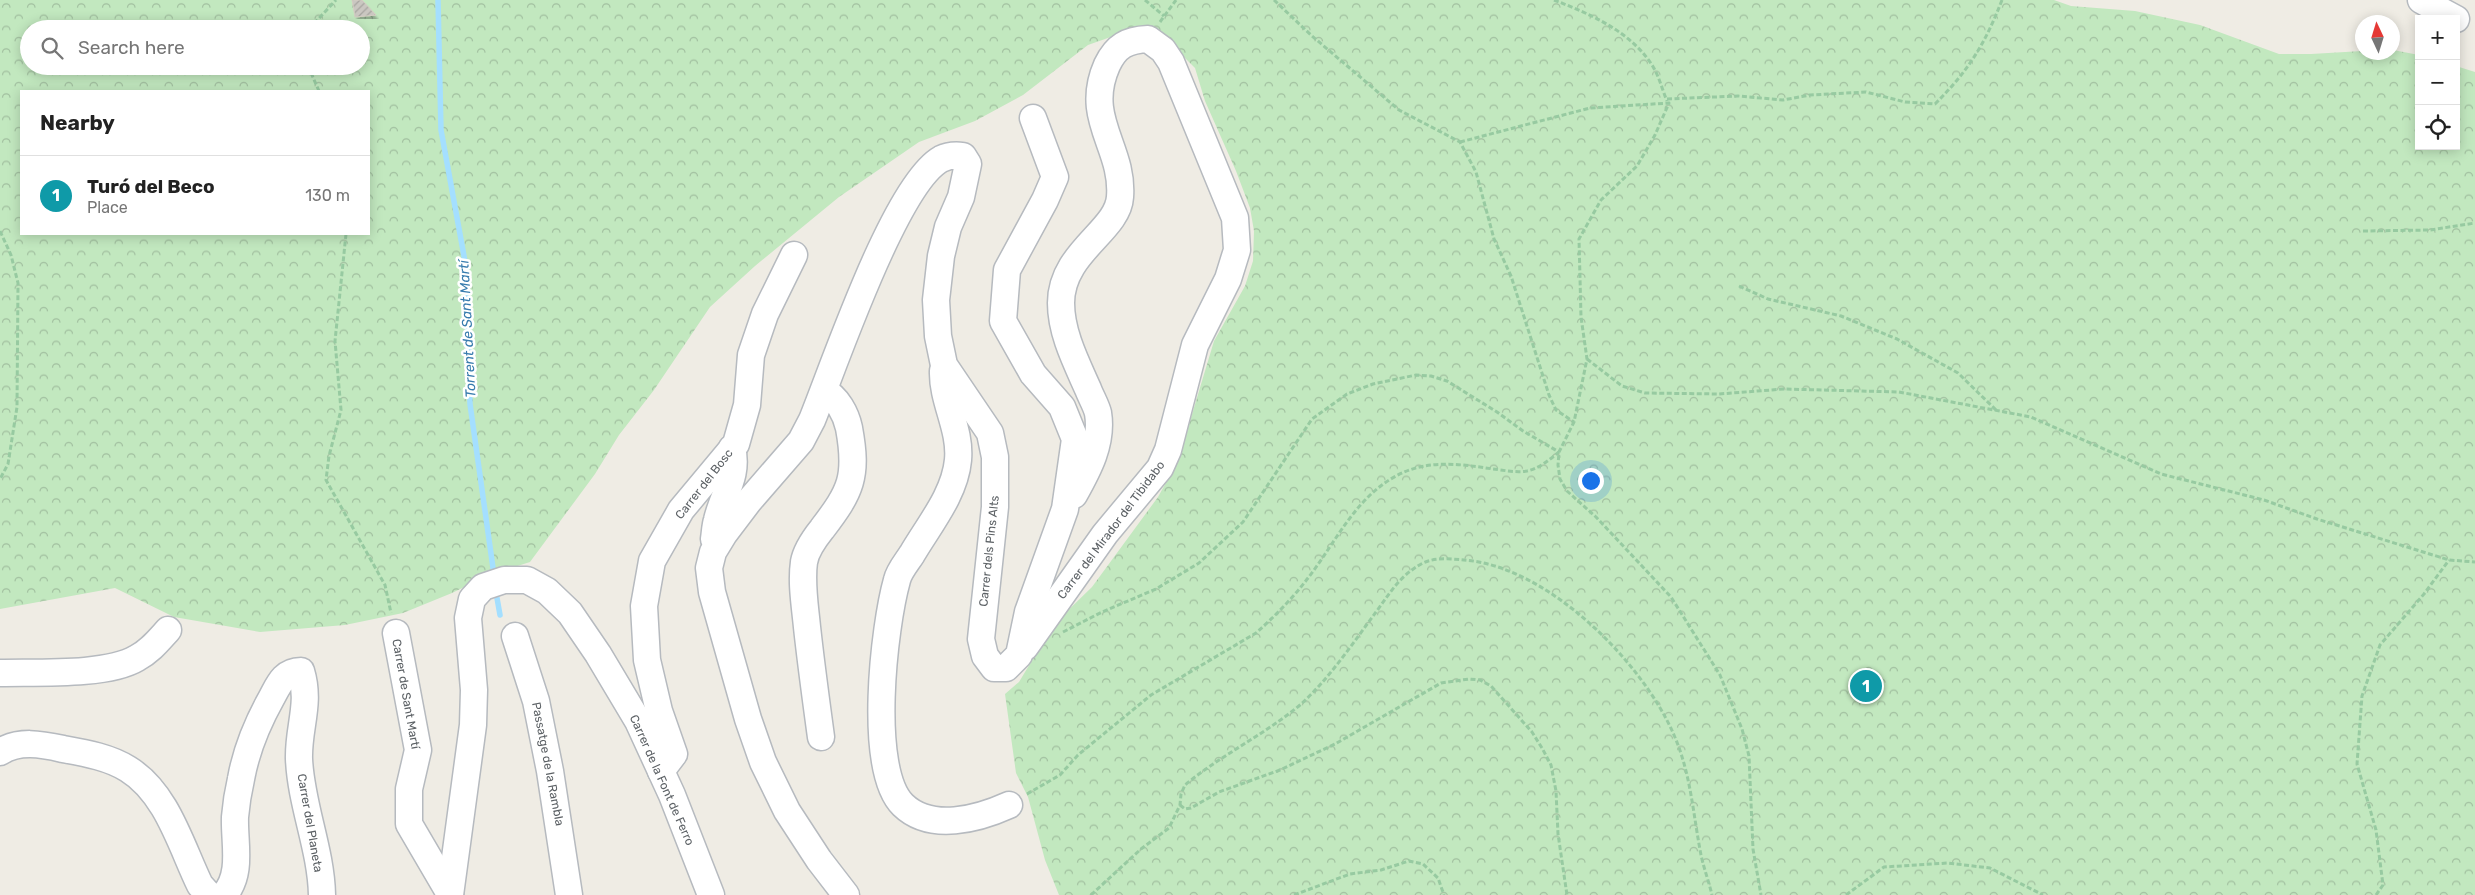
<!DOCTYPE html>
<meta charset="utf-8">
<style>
body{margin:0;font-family:Rubik,sans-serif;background:#f2f2f2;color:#222}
.controls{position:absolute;right:15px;top:15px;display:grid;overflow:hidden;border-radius:0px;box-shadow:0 2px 12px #0003}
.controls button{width:45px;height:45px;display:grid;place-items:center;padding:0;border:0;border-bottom:1px solid #e0e0e0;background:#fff;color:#222;font:25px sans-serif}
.compass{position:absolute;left:2355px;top:15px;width:45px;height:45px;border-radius:50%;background:#fff;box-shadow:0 2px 12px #0003;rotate:356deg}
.you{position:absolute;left:1590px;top:480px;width:18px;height:18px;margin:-12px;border:4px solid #fff;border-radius:50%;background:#1a73e8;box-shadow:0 0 0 8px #1a73e833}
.badge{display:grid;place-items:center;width:32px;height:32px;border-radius:50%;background:#d93025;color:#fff;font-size:16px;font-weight:700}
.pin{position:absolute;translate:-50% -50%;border:2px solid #fff;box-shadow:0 1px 5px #0006}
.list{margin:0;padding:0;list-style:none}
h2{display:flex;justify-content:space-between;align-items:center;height:65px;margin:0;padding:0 20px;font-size:21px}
h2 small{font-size:16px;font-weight:400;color:#767676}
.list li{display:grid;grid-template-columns:32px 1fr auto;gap:15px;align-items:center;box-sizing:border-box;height:80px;padding:0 20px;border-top:1px solid #e0e0e0}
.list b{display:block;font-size:19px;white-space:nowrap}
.list p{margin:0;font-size:16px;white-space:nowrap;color:#767676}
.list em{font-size:16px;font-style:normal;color:#767676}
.icon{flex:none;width:28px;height:28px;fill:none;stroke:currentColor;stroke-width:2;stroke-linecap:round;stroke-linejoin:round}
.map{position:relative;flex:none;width:2475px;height:895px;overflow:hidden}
.search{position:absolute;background:#fff;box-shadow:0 2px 12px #0003;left:20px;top:20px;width:350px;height:55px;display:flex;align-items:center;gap:12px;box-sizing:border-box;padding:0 18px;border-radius:28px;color:#767676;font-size:19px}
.panel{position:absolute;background:#fff;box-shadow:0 2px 12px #0003;left:20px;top:90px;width:350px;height:145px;border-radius:0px}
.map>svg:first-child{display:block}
</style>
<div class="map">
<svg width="2475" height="895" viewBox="0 0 2475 895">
<defs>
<pattern id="forest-crowns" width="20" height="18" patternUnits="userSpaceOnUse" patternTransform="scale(1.25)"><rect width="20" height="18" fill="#c2e8bf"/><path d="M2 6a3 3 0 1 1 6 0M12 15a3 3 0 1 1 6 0" fill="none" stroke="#a1bf9f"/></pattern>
<pattern id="building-hatch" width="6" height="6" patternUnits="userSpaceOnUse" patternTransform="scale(1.25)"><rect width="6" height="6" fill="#cac7c1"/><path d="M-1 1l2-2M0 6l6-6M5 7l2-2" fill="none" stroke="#a7a5a0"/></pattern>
<filter id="shadow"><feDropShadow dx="3" dy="5.5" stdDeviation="1" flood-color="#0004"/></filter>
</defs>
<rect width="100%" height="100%" fill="#efece4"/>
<!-- forest -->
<path fill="url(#forest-crowns)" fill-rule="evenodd" d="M0,0H2054L2071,6L2135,11L2200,25L2279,54H2311L2362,51V52H2392L2393,50L2419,55V146H2456V66L2475,72V895H1059L1045,860L1028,797L1016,773L1005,694L1019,682L1054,624L1092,587L1158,497L1178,461L1214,341L1245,286L1253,261L1254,231L1250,208L1236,171L1205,101L1195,68L1173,46L1122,33L1088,45L1023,95L975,121L919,142L839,197L755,266L710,307L654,390L619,435L595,474L530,562L489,575L452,593L403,613L345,625L260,632L174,617L115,588L0,609ZM29,29H361V66H29ZM21,91H369V234H21Z"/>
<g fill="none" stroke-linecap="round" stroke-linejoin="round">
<!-- stream -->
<g stroke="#a4dfff" stroke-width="5.5">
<polyline points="438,0 441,130 466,267 470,404 493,568"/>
<polyline points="497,598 500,615"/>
</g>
</g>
<!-- building -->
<polygon fill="url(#building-hatch)" stroke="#d4cdc2" filter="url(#shadow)" points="352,0 362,0 376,15 355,17"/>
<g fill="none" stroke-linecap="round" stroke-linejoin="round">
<!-- minor casing -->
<g stroke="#b6babf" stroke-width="29">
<g id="minor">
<polyline points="2421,0 2456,19"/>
<path d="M943,371C942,401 961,429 958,460C955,494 929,525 912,554C907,562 899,571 897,580C884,626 867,770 903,805C931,832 978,819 1009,805"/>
<path d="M714,539C715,533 715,526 717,520C723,494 739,476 732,448"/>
<polyline points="396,633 418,750 409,789 409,824 450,894"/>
<polyline points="515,636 536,701 550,771 569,895"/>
<path d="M1025,647L1105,534L1160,468L1168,450L1195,345L1228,279L1237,250L1235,218L1171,62L1163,50L1148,39C1127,40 1116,46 1107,65C1083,119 1124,147 1120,197C1118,231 1061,252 1061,303C1061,333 1076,362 1088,389C1091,397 1096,405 1098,413C1103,443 1088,470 1074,495"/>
<path d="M0,673C36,672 107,676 137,658C150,651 158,641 168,630"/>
<path d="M821,737C816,700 811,664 807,627C805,606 801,583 804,562C806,550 814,539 822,529C851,491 858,477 849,428C846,414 837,397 824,391"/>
<path d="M0,752C19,740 41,744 63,749C85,753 109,757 128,769C167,793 181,846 200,885L209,895"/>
<polyline points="661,771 674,754 659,711 647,660 644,606 652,561 681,510 736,444 747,405 751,355 765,314 794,255"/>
<path d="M224,895C243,874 234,843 235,817C236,805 238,792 241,779C246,751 258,722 272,697C279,684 284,671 301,671C311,704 298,727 299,759C301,805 321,849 322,895"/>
<polyline points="450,895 473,725 474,690 468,618 472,599 483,587 504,580 527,580 547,591 570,613 598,654 638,721 672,795 711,895"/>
<path d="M846,895L819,860L787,811L763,762L748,719L712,592L709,568L713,552L724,534L749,501L801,441L812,420C834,366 895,185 941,159C949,155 956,155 963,156L968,164L961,197L948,227L941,256L936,300L938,336L944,365L990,433L995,457V507L981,639L985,656L994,668H1006L1019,655L1028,612L1065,509L1075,439L1062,407L1033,374L1003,321L1007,270L1045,200L1055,177L1033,118"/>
</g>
</g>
<!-- path -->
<g stroke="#97caa1" stroke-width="3" stroke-dasharray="5 2.5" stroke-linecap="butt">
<polyline points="1145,0 1164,16"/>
<polyline points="1274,0 1312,36 1399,110 1460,142 1476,172 1494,239 1511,276 1549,395 1556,410 1574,422"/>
<path d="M1554,0C1590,14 1630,31 1652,65C1659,76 1662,89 1667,101"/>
<polyline points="1160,22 1176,0"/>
<polyline points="309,29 336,0"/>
<polyline points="308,66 319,91"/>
<path d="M1667,99L1738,96L1783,100L1810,95L1866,92L1905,102L1935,104C1969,70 1985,44 2002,0"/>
<polyline points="1460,142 1590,108 1669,103 1655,135 1637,166 1601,200 1579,239 1581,317 1587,359 1574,422 1559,452 1558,465 1560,479 1567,491 1596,517 1671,597 1720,675 1742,729 1749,756 1753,849 1761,895"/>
<polyline points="0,231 11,255 18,283 17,407 8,464 0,479"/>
<polyline points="2363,231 2430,230 2475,223"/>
<polyline points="346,234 335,341 341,410 329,456 326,480 385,585 391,613"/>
<polyline points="1739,286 1768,299 1841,316 1897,339 1958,373 1997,411"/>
<polyline points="1587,359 1622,386 1645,393 1719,394 1784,389 1899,392 2031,417 2161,474 2264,500 2317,519 2449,560 2475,562"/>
<polyline points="1063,632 1102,612 1156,589 1199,563 1243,522 1312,419 1347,394 1373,384 1416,375 1431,376 1447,381 1497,412 1523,431 1559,452"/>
<path d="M1027,794L1060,775L1078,755L1151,695L1256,633C1274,617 1293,598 1308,578C1336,542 1355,498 1396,476C1427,459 1460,464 1493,469C1503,470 1516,473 1527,471C1540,468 1549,460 1559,452"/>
<polyline points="1180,805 1185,809 1191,808 1219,792 1280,770 1335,744 1441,683 1469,679 1480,680 1491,686 1532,732 1542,748 1551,765 1556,791 1558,834 1567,895"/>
<path d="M1091,895L1141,849L1169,828L1180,805L1181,794L1185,785C1221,755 1264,735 1300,705C1329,679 1353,643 1376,612C1390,593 1400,575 1423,563C1436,557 1451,559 1464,560C1547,566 1642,661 1674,735C1691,774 1693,814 1701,855C1704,869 1709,882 1712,895"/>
<polyline points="1294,895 1350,874 1381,870 1409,861 1423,864 1438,878 1444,895"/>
<polyline points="1846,895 1884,867 1948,863 1990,868 2043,895"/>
<polyline points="2376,895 2383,885 2376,830 2357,764 2362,696 2380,645 2424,594 2449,560"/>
</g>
<!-- minor -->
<use href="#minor" stroke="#fff" stroke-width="26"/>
</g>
<g text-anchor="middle" stroke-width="5" stroke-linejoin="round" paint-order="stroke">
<!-- street labels -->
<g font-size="12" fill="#5c6165" stroke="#fff">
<text transform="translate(704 484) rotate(-52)" y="4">Carrer del Bosc</text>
<text transform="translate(1111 530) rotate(-53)" y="4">Carrer del Mirador del Tibidabo</text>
<text transform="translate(989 551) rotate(-84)" y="4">Carrer dels Pins Alts</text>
<text transform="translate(406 694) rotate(80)" y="4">Carrer de Sant Martí</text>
<text transform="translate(548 764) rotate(79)" y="4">Passatge de la Rambla</text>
<text transform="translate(662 780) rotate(66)" y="4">Carrer de la Font de Ferro</text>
<text transform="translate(310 823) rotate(80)" y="4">Carrer del Planeta</text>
</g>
<!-- water labels -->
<g font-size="14" font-style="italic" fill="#387cae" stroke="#fff">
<text transform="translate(467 329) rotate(-93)" y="5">Torrent de Sant Martí</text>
</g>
</g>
</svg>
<div class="controls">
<button>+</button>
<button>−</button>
<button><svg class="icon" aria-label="locate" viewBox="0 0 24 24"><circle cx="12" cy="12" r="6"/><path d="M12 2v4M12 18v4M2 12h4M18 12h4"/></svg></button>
</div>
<svg class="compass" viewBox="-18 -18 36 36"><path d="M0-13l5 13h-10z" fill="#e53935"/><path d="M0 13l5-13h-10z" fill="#767676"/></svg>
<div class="you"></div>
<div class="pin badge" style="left:1866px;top:686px;background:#0f9aa8">1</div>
<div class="search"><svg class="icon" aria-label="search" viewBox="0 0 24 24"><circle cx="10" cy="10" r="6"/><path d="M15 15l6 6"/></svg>Search here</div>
<section class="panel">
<h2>Nearby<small></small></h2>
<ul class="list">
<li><span class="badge" style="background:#0f9aa8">1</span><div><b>Turó del Beco</b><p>Place</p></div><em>130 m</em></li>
</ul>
</section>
</div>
